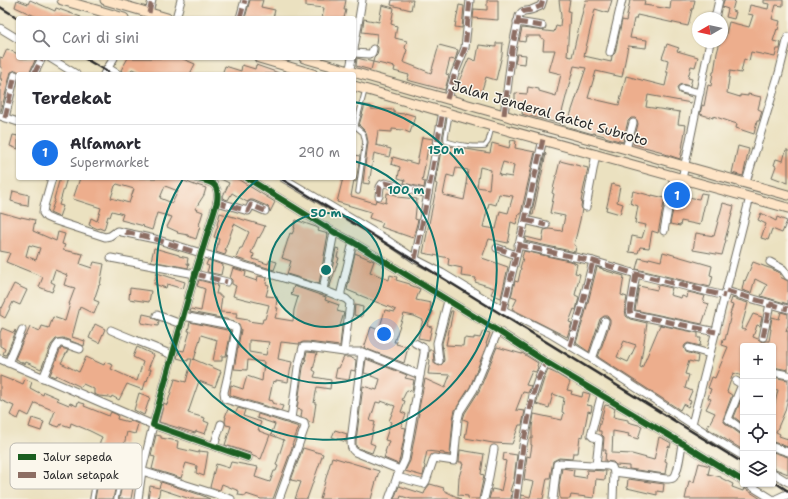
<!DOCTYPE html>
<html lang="id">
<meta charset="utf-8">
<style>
body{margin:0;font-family:"Shantell Sans",sans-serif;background:#f2f2f3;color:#2b2b33}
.controls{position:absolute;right:12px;bottom:12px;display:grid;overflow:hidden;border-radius:4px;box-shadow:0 1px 3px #0004}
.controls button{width:36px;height:36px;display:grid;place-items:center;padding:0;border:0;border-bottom:1px solid #e1e1e2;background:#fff;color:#2b2b33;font:20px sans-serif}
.compass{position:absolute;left:692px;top:12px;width:36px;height:36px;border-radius:50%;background:#fff;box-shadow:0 1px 3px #0004;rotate:261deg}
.you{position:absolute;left:384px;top:334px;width:14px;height:14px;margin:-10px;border:3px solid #fff;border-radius:50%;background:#1a73e8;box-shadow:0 0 0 6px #1a73e833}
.badge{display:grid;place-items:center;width:26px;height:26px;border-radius:50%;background:#1a73e8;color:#fff;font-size:13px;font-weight:700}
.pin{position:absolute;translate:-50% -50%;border:2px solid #fff;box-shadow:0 1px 4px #0006}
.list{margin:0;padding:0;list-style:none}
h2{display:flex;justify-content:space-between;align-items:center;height:52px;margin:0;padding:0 16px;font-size:17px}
h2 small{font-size:13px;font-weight:400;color:#7c7c81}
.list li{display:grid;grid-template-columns:26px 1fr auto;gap:12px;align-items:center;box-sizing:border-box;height:56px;padding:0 16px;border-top:1px solid #e1e1e2}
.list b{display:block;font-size:15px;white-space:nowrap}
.list p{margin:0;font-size:13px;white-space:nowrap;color:#7c7c81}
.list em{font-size:13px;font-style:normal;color:#7c7c81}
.icon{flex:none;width:22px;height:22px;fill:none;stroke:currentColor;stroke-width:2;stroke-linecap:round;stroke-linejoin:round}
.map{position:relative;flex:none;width:788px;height:499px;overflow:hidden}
.search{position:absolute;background:#fff;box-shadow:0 1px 3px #0004;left:16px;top:16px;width:340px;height:44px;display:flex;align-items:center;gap:10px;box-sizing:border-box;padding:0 14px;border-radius:4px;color:#7c7c81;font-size:15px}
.panel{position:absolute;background:#fff;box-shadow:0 1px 3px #0004;left:16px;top:72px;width:340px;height:108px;border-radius:4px}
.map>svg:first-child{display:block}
</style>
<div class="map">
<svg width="788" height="499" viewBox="0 0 788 499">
<rect width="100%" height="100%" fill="#fbf7ec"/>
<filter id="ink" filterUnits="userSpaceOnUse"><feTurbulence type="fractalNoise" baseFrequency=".025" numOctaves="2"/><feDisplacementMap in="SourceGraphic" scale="8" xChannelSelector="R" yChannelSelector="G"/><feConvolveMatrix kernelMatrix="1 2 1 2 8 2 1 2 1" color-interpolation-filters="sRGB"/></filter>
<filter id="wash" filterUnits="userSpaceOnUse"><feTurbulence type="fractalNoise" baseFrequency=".012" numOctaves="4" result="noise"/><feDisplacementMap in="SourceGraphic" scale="16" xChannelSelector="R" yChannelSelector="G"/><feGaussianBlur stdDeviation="0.9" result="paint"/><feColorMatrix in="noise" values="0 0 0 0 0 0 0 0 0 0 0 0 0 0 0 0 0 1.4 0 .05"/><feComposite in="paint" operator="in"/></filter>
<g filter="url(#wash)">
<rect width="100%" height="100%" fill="#ebe1c0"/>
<g id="blocks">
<!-- building -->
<g fill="#edae8d" fill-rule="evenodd">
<polygon points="17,0 28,4 30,0 55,11 56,8 81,17 81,18 39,18 15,7"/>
<polygon points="250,0 263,0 261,7 275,10 273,18 245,18"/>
<polygon points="306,0 346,0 344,10 346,10 344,18 322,18 324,8 306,6"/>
<polygon points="392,0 413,0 411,10 391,5"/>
<polygon points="487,0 498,0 498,20 473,18 474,9 487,10"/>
<path d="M559,0H570L568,11H570L567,56L572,57L583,10L586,0H612L608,13L595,9L584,56L611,62L612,56L615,53L622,20L626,21L630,0H645L644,5L670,9L671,0H695L693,9H692L688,26L637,15L636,19H634L630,38L647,40L646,48L628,46L622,77L596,71L588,98L606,102L619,105L626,76L665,86L668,72H666L668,60L662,58L667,44L679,48L677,51L698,57L695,67L691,66L688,78L692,79L690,86L681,84L678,86L677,88L679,93L692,97L691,103L648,95L646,107L680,112L678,124L686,125L682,149L680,159L662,153L663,152L633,144L638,124L637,120L635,118H631L628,121L623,142L605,137V136L593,133V134L561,125V124L522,114L524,103L515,102V93L527,94L528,87L539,89V91L556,96L561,74L549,71L555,50H543L544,39L541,38V36H526L525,42L519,41L522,28L554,32L556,26L560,27L561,16ZM574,66L586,68L569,119L561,116Z"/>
<polygon points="724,0 735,0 732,11 736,12 734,19 726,17 728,9 722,7"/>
<polygon points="764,0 783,0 783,6 776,5 772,19 780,21 778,30 777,29 773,41 781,43 780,49 777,49 775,57 751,52 749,61 744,59 741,73 730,71 727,93 740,97 740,95 748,96 748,94 761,97 758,109 762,111 759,121 757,121 754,134 736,128 737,124 713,116 713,118 700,114 702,105 704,106 708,85 711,86 713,72 714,72 717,53 720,42 722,42 722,37 725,38 729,22 749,27 753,15 748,14 750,5 768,9 769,4 764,3"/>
<polygon points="382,5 394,8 391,24 397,26 395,38 407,41 405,48 407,50 403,62 431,73 439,45 458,50 455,60 450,59 446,74 449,75 445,90 407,80 409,75 394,71 395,67 373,62 374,58 377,55 378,50 378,47 376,45 377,34 362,32 364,19 379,22"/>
<polygon points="459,5 464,6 462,28 455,27"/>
<polygon points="496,43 503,43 502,55 496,80 486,77 480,96 456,88 469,58 476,61 479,45 496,47"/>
<polygon points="7,49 18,54 18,58 36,58 29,74 20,74 19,72 16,70 11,72 1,111 0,111 0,87 2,79 0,79 2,67 0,67 0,57 3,58"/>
<polygon points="517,54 526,55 525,64 515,63"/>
<polygon points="128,58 181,58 195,64 190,74 144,74 132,69 128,74 124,74 121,70"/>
<polygon points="357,58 373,62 371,70 356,66"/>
<polygon points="242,65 255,69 256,65 279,73 279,74 222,74 225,66 241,71"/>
<polygon points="365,105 371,106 371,109 394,110 394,113 405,114 405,113 415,116 410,133 403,130 392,129 392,132 378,131 376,145 391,149 389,157 374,153 369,184 363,183 368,142 366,132 359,125"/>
<polygon points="13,135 18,136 18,149 10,146"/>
<polygon points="422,137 433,139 431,149 428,148 422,181 425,182 424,188 404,183 405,180 398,178 400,167 391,164 393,157 417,164"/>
<path d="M511,140L516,141L515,148L535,152L521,213V214H519L516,224L511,222L509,234H510L508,243L489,239L482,258L508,267L501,298L491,294L494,288L475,282L476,278L461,276L462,268L448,265L449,258L423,253L437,184L435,183L442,145L490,153L492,143L509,148ZM503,162L514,165L512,177L499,175ZM480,167L491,170L489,189L477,187ZM456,168L468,170L466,184H467L464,200L443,195L447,175L454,177ZM499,194L513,196L508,213L500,211L496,229L483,227L489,203L496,205Z"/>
<polygon points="738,146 749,149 743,176 732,173"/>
<polygon points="786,150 788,150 788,183 772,177 776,166 774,165 776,159 783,161"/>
<polygon points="545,153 546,154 533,215 531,215"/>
<polygon points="354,155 360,156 356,182 354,181 354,180 351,196 375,203 376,200 386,203 387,193 397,195 397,197 417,199 415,219 418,220 413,238 381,227 383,223 369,218 371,212 337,202 343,178 354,178"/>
<polygon points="560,161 588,168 581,201 582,201 581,206 582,209 580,220 574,245 576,246 575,252 525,241 526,237 542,241 544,230 549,229 562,231 565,216 550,213 554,194 552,193"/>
<polygon points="60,178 67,178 59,205 63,206 59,217 50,213 55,200 54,199"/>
<path d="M80,178H177L197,186V185L206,188L204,195L195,209L203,212L199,225L200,226L196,239L188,236V235L177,233L178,232L167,227L172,217L157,213L152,230L143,227L144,226L121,220L123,214L112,211L110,217L108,216L104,230L99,228L98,229L89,225L91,218L97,221L101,208L73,199ZM117,184L134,189L129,203L111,198L115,186ZM165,186L178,191L172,203L160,198Z"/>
<polygon points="219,178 236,178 275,202 270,212 269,208 267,206 253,200 250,200 247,202 232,193 228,200 222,198 223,196 229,183"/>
<polygon points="612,184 620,186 617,202 623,204 620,214 606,210"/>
<polygon points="13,191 29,195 28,206 21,205 21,204 11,201"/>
<polygon points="633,191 645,194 652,196 652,195 665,198 658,233 652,231 649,248 640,247 638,253 629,252 632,236 642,238 646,225 635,223 638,206 630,203"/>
<polygon points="701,193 707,194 700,225 681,221 680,226 670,224 676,195 699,199"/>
<polygon points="723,203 734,206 725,240 726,240 722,255 693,250 696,233 714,236"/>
<path d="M0,212L21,218V217L35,220L33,231L56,241L58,232L65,234L62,244L65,245L63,250L83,254L80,264L92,268L94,262L104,264L100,285H99L94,300L99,302L94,314L80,307L72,337L85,341L84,346L63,338L56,339L51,345L41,369L26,362L25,364L15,359L25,336H26L30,327L40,331L42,326L49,328L53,317L65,321L70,304H69L75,288L64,285L67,275L55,270L51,282L55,284L52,292L39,287L43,277L6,262L10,253L0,251ZM29,245L40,248L36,260L26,256Z"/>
<polygon points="220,213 265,226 263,231 259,238 258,237 251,253 254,254 253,259 268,264 270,260 277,262 274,270 236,258 240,248 242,248 249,232 234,224 225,250 227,250 225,255 216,252 219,239 214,237 218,225 217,225"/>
<polygon points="761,213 776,221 777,217 787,221 782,233 772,229 768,240 761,238 766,224 758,220"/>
<polygon points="296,220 316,227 319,229 318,231 328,234 319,284 287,274 291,261 282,258 290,233 292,234 295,228 294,227"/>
<polygon points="154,248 179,255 179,256 188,258 187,264 189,264 188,268 151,261"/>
<polygon points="336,248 339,249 337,257 339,258 330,286 329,285 329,287"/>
<polygon points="524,251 574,262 574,263 577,264 575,273 580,274 575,295 579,297 576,310 574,309 569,322 572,323 567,337 512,309 517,299 511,297 515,281 518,282 521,268 520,268 523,258 522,257"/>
<polygon points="663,252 712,266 710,275 713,276 710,287 636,269 639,258 648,260 649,258 661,261"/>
<polygon points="355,253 374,261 370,272 389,280 390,275 397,277 396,280 410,284 410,285 420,289 416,300 431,303 430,311 433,312 427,326 432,327 429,340 418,338 423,320 414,316 404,314 394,342 397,342 396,344 408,347 404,363 364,348 371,327 379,330 385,310 395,312 396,310 347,290"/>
<polygon points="208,260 223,265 221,275 207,272 209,266 206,265"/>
<polygon points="753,262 769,268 770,268 780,273 781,275 780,277 788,281 788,304 761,296 767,285 755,279 751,293 742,290 744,280 745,281"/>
<path d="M597,267L603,269V270L624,276L621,295L627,297L625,309L626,316L630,319L647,323L640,367L642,368L660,325L698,333V338H701L700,346L688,343L685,345L684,347L686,352L698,356L697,363L689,361L685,374L689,375L685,388L692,391L688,400L691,401L688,407L683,404L680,410L598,357L610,323V320L607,316H604L600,319L589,352L576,343L585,314ZM624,341L636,345L628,362L617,357Z"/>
<path d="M233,268L246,272L245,277L257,281L258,276L267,278L266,284L269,285L266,296L277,297L276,308H278L275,318L293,321L294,310L298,297L291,295L294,286L326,297L325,300L339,305L337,311L344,313L340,326H342L340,346L308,342H303L299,344L281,342L278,359L292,362L288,382L276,380V382L273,381L269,400L273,401L272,403L283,406L281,411L230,395L231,385L243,389L247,376L262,381L264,362L248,360L247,370L234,369L241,330L239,324L231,320L190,312L191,309L201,311L205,289L197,286L199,280L218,285L216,294H219V296H222L220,312L237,313L236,318L248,320V321L262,323L263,319H265L269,305L244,299L233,296L236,286L232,284V280L230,278ZM249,340L269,342L266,355L249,352Z"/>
<polygon points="157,273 185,282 183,289 167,284 166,288 154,284"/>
<polygon points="14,284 27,290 20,305 13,302 5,318 0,315 0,307 2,308"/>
<polygon points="658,285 672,288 670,295 681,298 682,296 687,298 688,292 705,296 703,302 709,304 702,324 635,310 639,286 657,290"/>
<polygon points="130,288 151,291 149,302 129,299"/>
<polygon points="732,298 748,303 741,329 745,330 753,314 762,317 760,326 757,325 753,337 758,339 762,342 766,341 769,341 771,329 770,329 772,317 779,319 781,312 788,314 788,325 786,331 788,331 788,370 773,367 773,346 743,346 743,376 733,373 727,392 732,395 723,420 725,423 740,434 743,435 743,450 707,428 715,413 706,409 711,399 708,398 711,389 708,388 712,377 715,378 728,347 722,345 723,339 725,340 731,314 730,314 733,305 730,304"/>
<polygon points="355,305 363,307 362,317 354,315"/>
<polygon points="451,311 453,311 446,345 463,346 464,338 474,339 474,337 480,338 483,331 490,333 486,344 487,344 470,387 455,410 453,419 450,455 444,454 444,453 427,451 424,465 425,466 423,476 405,471 410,461 419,413 418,413 425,379 445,388 450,375 428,374 430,360 428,359 429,350 433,350 434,362 435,364 440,366 443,363 444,360 442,343"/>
<polygon points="143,314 152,316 153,318 159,321 158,326 141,323"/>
<polygon points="190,322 231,331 226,356 222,356 222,361 213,361 217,340 201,335 194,360 193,359 221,371 215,387 199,381 188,413 205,418 204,421 209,423 205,434 196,431 195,433 159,422 164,403 167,405 175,379 186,382 192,359 188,359 188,361 177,358 179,350 184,351 190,331 188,331"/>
<polygon points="95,324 105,329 99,343 89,338"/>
<polygon points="2,328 14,333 15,330 16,331 6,355 3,354 5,349 0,346 0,333"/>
<polygon points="137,347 154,355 148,369 151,369 147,381 146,380 143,390 127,384 119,400 112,396 111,398 109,397 99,396 94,394 94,389 83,384 81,387 56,375 55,377 50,375 61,348 68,350 61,363 79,372 86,357 104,365 105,362 113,365 111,369 137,381 143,362 133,357"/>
<polygon points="497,347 522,354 522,353 538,363 537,366 538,367 536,372 532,371 526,385 531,386 528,393 523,392 516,410 525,411 522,425 519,425 512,444 493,443 465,438 468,421 463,419 465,413 479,391"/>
<polygon points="307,352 317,353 313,370 316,372 314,377 331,380 330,389 317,387 314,403 316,403 313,423 309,422 307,419 301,417 302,410 297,409 303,368 306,359 305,359"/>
<polygon points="344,357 349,357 356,360 355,371 351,370 349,380 335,378 337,368 339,368"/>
<polygon points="366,359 407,375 405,378 414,380 412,391 407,390 402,400 405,401 401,412 406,414 401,427 406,428 400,458 398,464 384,458 386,452 385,452 389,441 385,440 391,422 389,421 395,406 381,401 380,403 376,402 370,421 375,422 370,443 375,445 372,453 358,448 356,446 356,441 363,386 377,390 380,379 371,376 372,375 364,373"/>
<polygon points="548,370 555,373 570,382 567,390 572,391 571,394 582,397 583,392 590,394 587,405 592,406 591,412 588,411 583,437 580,436 578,453 573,453 572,459 559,458 553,461 550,478 547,478 543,499 521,499 522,495 530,497 534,482 524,480 527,456 530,457 532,445 531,445 531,438 532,438 532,427 534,414 562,420 564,413 562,412 564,398 553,394 549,408 536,404 544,379"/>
<polygon points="0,376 13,381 14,380 23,384 25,379 32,382 30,388 43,395 44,392 58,398 57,400 69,405 70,403 77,406 78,402 85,404 84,406 109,416 111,412 118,415 117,419 129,422 130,420 138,424 135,434 127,432 124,445 119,443 114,458 132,462 128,476 135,477 131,499 119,499 125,472 124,470 122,469 120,470 119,471 113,499 95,499 100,472 90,469 93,459 94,459 102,437 90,431 71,423 70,427 61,424 59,427 50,424 55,411 35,403 29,416 21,412 18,419 10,415 14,406 0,400"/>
<polygon points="773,377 788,380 788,397 785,411 776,432 780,434 779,436 788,439 788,447 773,442 773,412 778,390 773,389"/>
<polygon points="139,393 150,397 144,415 134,410"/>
<polygon points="743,395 743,407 741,412 743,413 743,424 734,417"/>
<polygon points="605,405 610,406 615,409 613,417 628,420 628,422 642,426 638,439 628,436 629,434 613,431 612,453 632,454 654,460 659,437 664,439 671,443 670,447 668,446 665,461 667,462 665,474 629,469 629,466 616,465 613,462 605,461 606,450 603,450 604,437 601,434 601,431 598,431"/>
<polygon points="238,408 245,410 243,416 261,422 258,430 260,430 259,431 270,435 261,459 253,456 250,453 225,445 231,426 226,425 225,421 226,417 225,417 228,409 236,412"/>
<polygon points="258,414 299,427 292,445 293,445 273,499 261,499 246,494 246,496 238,495 239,491 222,484 220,490 210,487 216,464 229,468 231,462 258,467 255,477 270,482 274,471 276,471 278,466 276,465 284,440 271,435 275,424 257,418"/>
<polygon points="32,418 44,422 41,431 29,427"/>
<polygon points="335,430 347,434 346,442 332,437"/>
<polygon points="156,435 161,436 161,438 178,441 177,448 199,453 199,451 208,452 204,476 196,473 197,466 186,463 181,478 152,469 155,457 151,456"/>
<polygon points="303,448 323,454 307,499 295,499 301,482 291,480"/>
<polygon points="460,450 484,454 481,474 484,475 479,499 471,499 468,498 468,496 458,495 459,477 463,464 462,464 462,462 459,462"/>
<polygon points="773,452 788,457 788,474 773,468"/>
<polygon points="504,453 517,455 514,479 510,491 512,492 511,499 489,499 492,489 501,491 504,477 503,477 506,461 503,460"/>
<polygon points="332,457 379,471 371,499 320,499"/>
<polygon points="699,463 710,466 708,474 721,477 721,478 733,484 732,487 743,491 744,488 761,499 685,499 689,481 694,482"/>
<polygon points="562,468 574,470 573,476 586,478 587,470 606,471 605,480 596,479 594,498 571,495 570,499 560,499 559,486"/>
<polygon points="628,479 664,484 663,492 657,491 657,495 627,488"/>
<polygon points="161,482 201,495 210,499 190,499 160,489 158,499 148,499 150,486 159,488"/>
<polygon points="430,484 444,488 443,490 461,499 411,499 401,496 400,499 394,499 399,486 424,494 426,489"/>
</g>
</g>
</g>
<g filter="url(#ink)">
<use href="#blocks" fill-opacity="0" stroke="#6e6b5f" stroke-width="1"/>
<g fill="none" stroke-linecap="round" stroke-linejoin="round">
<!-- service casing -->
<g stroke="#6e6b5f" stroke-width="5.5">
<g id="service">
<path d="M450,114L446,136V141C457,145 474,147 485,146L488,142L492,127"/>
<polyline points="358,192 365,142 363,133 357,128 356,125 365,90"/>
<polyline points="92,499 95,482"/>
<polyline points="116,499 122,472"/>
</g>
</g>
<!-- minor casing -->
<g stroke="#6e6b5f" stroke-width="9">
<g id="minor">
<polyline points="149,13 152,0"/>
<polyline points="176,18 181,0"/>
<polyline points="240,18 245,0"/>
<polyline points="715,18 719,0"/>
<polyline points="517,22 542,26"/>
<polyline points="0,28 18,39"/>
<polyline points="354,49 362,0"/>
<polyline points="610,52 622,0"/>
<polyline points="354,53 369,54 372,53 373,49"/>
<polyline points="50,58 76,74"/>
<polyline points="108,68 118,74"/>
<polyline points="34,74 42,58"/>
<polyline points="104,74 114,58"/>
<polyline points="349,74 352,58"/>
<polyline points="682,89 700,93"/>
<polyline points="447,99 455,73 465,48 470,0"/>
<path d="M504,115L512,50L519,16C523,9 524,12 531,10C534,9 538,7 541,6L543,0"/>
<polyline points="0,116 18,122"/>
<polyline points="5,118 15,75"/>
<polyline points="626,149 633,123"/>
<polyline points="52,178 44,206 43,213 46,217 53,220 105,237 110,236 117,231 155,239 323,290"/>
<path d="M195,178C211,182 220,182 217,202L195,274L153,425L248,458"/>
<polyline points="247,178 334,232 353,242 498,331 546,362 690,448 743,481"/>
<polyline points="283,178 384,238 415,259 442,273 503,310 549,333 592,359 718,441 743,456"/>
<polyline points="682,179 710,42"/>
<polyline points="746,182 779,73 788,37"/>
<polyline points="379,196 380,187 382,184 385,183 428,194"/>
<polyline points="217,202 248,211 251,205 265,211"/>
<polyline points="586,207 596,154"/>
<polyline points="525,220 546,225"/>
<polyline points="664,231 674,177"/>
<polyline points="334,232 323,290 346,299 350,303 344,352"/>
<polyline points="518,245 593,261 636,274 725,296"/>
<polyline points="497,248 516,255"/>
<polyline points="111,258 195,274 227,282"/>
<polyline points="415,259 428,194 443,111"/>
<polyline points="770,262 783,269 788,276"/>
<polyline points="636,274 630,310 631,314 716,332"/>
<polyline points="726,291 788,309"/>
<polyline points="341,297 341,292 353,242"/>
<polyline points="503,310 525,220 543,139"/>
<polyline points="157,315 181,324"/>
<polyline points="183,316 230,325 235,327 236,329 228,375 224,392 225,399 291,419"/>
<path d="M111,330C131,339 152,346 172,355"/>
<polyline points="763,337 770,304"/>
<polyline points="570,346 580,313 593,261"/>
<polyline points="689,348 710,354"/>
<path d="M362,352L351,441C351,446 351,449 355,452L400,470"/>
<polyline points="0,359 153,425 142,471 231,499"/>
<polyline points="592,359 605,321"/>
<polyline points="439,361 437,343 448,301"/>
<polyline points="8,363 22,330"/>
<polyline points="773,372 788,375"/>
<polyline points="43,378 56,347 59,343 62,343 80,349"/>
<polyline points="736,381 741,384 741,387 728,419 743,430"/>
<polyline points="692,424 750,197"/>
<polyline points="214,446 221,424"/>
<polyline points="773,447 788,452"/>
<polyline points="596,465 599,439 597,438 593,437 591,435 601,396"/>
<path d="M614,472L630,474L666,479C668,479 671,479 673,478C678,475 681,450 682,443"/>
<polyline points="773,473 788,482"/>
<polyline points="397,477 424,484 426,481 434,458 454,461 458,419 460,411 474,389 498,331"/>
<polyline points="748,484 772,499"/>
<polyline points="138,499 142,471"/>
<polyline points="279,499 305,427 304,423 291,419 298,367 303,347 308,347 344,352 362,352 420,375"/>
<polyline points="389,499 397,477 405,460 424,353 424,348 415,343"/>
<polyline points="484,499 488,482 494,449"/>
<polyline points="516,499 523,446 533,395 539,377 546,362"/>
<polyline points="553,499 557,464 560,463 608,466 612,467 614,472 613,499"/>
</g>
</g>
<!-- tertiary casing -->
<g stroke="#6e6b5f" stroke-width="10">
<polyline id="tertiary" points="777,499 788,494"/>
</g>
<!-- secondary casing -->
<g stroke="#6e6b5f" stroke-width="11">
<g id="secondary">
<polyline points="62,0 124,18"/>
<polyline points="105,0 167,18"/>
<polyline points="259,58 313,74"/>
<polyline points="304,58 447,99 504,115 516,119 626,149 684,166 788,195"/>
<polyline points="354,86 492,126 788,208"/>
</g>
</g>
<!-- service -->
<use href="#service" stroke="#fff" stroke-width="3.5"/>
<!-- minor -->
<use href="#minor" stroke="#fff" stroke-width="7"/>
<!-- tertiary -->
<use href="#tertiary" stroke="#fff" stroke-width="8"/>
<!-- secondary -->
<use href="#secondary" stroke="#fee4c6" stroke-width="9"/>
<!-- rail -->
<g stroke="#2b2b2b" stroke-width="2.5">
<polyline points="0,7 18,18"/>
<polyline points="84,58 111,74"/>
<polyline points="280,178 743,463"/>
<polyline points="773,481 788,491"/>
</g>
<!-- quiet -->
<g stroke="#8d6e63" stroke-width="5" stroke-dasharray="10 5" stroke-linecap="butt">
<polyline points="149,13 152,0"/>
<polyline points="240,18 245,0"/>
<polyline points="517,22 542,26"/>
<polyline points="34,74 42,58"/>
<polyline points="447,99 455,73 465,48 470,0"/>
<path d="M504,115L512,50L519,16C523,9 524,12 531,10C534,9 538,7 541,6L543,0"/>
<polyline points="5,118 15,75"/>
<polyline points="379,196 380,187 382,184 385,183 428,194"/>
<polyline points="217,202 248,211 251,205 265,211"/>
<polyline points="525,220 546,225"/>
<polyline points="125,232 155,239 201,254"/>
<polyline points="518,245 593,261 636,274 725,296"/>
<polyline points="497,248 516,255"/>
<polyline points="415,259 428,194 443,111"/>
<polyline points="195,274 227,282"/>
<polyline points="636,274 630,310 631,314 716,332"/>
<polyline points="726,291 788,309"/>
<polyline points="503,310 525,220 543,139"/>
<polyline points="763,337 770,304"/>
<polyline points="570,346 580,313 593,261"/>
<polyline points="516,499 523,446 533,395 539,377 546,362"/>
</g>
<!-- cycleway casing -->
<g stroke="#fbf7ec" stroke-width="8">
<g id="cycleway">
<path d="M195,178C211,182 220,182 217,202L195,274L153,425L248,458"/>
<polyline points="247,178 334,232 353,242 498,331 546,362 690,448 743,481"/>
</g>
</g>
<!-- cycleway -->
<use href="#cycleway" stroke="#1b5e20" stroke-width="6"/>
</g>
</g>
<!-- distance rings -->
<circle cx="326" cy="270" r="57" fill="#0f766e" fill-opacity=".12"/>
<g fill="none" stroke="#0f766e" stroke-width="2">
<circle cx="326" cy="270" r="57"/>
<path d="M354 161A113 113 0 1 1 260 178"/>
<path d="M354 102A170 170 0 1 1 183 179"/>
</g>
<g text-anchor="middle" stroke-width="3" stroke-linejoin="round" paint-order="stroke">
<!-- street labels -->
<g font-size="14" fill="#2b2b2b" stroke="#fbf7ec">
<text transform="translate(550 113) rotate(16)" y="5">Jalan Jenderal Gatot Subroto</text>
</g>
</g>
<!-- legend -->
<rect x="10" y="443" width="132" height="46" rx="6" fill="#fbf7ec" stroke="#bdbab2" stroke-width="1"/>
<rect x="18" y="454" width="18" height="6" fill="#1b5e20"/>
<rect x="18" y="472" width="18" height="6" fill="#8d6e63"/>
<g font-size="11" fill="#2b2b2b">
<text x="43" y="461">Jalur sepeda</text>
<text x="43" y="479">Jalan setapak</text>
</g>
<circle cx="326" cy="270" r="6" fill="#0f766e" stroke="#fbf7ec" stroke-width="2"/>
<g font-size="12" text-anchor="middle" font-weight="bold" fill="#0f766e" stroke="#fbf7ec" stroke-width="3" stroke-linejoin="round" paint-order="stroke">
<text x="446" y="154">150 m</text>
<text x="406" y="194">100 m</text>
<text x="326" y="217">50 m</text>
</g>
</svg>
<div class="controls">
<button>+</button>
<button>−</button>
<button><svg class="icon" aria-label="locate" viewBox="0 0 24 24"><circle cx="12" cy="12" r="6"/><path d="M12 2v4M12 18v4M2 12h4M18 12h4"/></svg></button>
<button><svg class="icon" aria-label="layers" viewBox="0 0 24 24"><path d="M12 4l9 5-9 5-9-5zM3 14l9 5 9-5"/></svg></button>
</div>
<svg class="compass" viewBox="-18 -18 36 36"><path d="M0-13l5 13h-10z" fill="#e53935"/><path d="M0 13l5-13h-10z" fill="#7c7c81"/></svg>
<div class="you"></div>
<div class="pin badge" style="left:677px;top:195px">1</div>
<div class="search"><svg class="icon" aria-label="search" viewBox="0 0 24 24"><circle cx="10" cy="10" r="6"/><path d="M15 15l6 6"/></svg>Cari di sini</div>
<section class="panel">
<h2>Terdekat<small></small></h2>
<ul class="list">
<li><span class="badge">1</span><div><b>Alfamart</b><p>Supermarket</p></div><em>290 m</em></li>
</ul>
</section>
</div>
